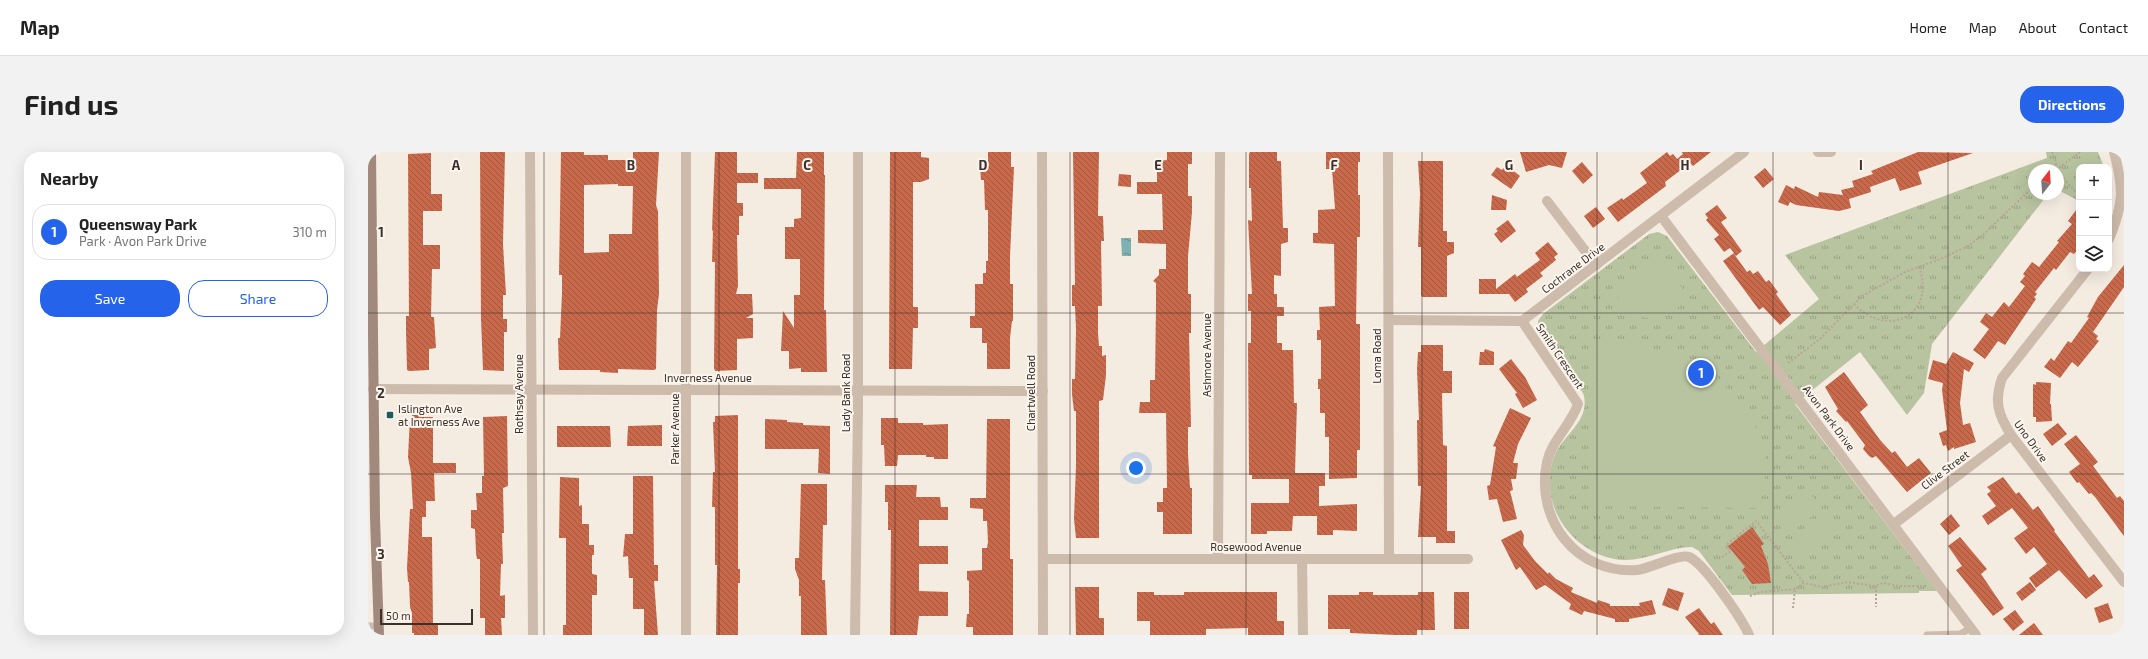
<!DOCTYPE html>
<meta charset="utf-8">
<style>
body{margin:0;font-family:"Exo 2",sans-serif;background:#f2f2f2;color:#222}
.controls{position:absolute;right:12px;top:12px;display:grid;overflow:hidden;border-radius:8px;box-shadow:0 4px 16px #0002}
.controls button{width:36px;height:36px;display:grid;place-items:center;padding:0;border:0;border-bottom:1px solid #e0e0e0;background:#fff;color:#222;font:20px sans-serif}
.compass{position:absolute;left:1660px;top:12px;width:36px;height:36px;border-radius:50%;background:#fff;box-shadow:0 4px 16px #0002;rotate:17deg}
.scale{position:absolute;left:12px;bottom:10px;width:93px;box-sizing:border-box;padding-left:4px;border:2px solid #3b302b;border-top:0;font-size:11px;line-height:14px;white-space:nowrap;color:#3b302b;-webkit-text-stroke:3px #fbf5ee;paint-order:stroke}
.you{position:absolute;left:768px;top:316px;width:14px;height:14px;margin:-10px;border:3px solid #fff;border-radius:50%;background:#1a73e8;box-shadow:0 0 0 6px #1a73e833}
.badge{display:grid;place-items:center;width:26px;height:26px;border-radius:50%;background:#2563eb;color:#fff;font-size:13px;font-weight:700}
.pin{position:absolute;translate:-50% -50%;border:2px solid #fff;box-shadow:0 1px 4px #0006}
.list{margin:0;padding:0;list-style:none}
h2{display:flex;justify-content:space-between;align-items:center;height:52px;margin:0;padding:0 16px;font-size:17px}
h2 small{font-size:13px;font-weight:400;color:#767676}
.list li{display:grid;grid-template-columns:26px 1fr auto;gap:12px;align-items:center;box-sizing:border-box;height:56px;margin:0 8px 8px;padding:0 8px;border:1px solid #e0e0e0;border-radius:16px}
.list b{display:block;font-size:15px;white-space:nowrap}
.list p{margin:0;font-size:13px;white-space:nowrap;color:#767676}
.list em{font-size:13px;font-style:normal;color:#767676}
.actions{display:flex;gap:8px;padding:12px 16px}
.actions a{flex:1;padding:9px 0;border:1px solid #2563eb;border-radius:16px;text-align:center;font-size:14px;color:#2563eb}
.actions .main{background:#2563eb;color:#fff}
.icon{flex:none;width:22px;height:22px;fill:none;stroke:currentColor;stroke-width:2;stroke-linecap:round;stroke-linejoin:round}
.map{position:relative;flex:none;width:1756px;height:483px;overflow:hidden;border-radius:16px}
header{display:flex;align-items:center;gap:24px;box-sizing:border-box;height:56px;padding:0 20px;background:#fff;border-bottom:1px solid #e0e0e0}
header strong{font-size:19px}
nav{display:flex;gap:22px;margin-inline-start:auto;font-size:14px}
.intro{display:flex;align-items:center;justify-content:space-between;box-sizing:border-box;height:96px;padding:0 24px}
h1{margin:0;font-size:28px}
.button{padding:10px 18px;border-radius:16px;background:#2563eb;color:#fff;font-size:14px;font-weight:700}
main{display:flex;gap:24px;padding:0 24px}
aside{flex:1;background:#fff;border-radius:16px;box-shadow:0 4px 16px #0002}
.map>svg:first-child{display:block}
</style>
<header>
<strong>Map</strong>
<nav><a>Home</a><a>Map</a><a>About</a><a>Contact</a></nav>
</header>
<div class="intro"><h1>Find us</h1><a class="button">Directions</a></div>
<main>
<aside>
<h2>Nearby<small></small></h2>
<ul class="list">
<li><span class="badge">1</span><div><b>Queensway Park</b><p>Park · Avon Park Drive</p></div><em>310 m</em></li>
</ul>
<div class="actions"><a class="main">Save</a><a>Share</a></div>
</aside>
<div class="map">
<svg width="1756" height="483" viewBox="0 0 1756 483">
<defs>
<pattern id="park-tufts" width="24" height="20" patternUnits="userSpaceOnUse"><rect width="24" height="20" fill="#b8c4a0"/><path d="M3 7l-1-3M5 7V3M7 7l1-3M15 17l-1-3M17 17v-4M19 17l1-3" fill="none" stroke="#97a083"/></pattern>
<pattern id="water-ripples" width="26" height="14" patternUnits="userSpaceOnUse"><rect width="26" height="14" fill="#7fb0b2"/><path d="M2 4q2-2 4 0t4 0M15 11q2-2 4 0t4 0" fill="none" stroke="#699091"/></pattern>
<pattern id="building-back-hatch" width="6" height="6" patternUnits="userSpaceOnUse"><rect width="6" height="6" fill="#c8694b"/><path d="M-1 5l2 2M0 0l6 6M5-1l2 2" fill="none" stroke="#a4573f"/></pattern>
</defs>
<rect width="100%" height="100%" fill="#f4ebe1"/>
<!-- park -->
<path fill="url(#park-tufts)" d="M1678,0H1730L1736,15H1711V49L1690,38V18H1666V42H1680L1564,192L1556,241L1539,263L1492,200L1427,252L1569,439H1551V441L1364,443L1331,399L1324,395C1301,395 1278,409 1255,408C1206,405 1168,352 1186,305C1195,282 1224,268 1215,241L1171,180L1170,169L1175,162L1281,82L1290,80L1299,84L1388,200L1451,147L1417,103L1679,6Z"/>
<!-- garden -->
<g fill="#b8c4a0">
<path d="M1288,103L1322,146C1294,169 1267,178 1247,140Z"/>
<path d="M1226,190C1289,193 1335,201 1375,255C1387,271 1397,291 1398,311C1398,326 1394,341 1391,356L1226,354L1224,352Z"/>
<polygon points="1442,341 1454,357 1419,383 1407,367"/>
<polygon points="1458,361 1470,377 1435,404 1423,388"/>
</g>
<!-- water -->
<polygon fill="url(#water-ripples)" points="753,86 763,86 763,104 754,104"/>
<!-- building -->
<g fill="url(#building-back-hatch)" fill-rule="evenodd">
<polygon points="112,0 137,0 135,92 138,143 135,143 135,167 139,167 139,180 136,180 136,219 115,218 113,167"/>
<path d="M193,0H216V3H240V8H265V0H291L288,53L290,59L291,142L289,158L288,217L286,218L250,217V221L232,220V218H191L190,186H192L194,141V123H191ZM250,32V34H265L264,82H241V100L216,101V33Z"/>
<polygon points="347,0 369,0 369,21 390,21 390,31 369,31 369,51 375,51 375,64 371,64 371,83 369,83 370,134 368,142 384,142 385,162 378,166 385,166 385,186 369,187 369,218 347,219 346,216 347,110 344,110 345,78 344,79"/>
<polygon points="429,0 456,0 456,23 457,23 456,158 458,158 459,220 433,220 433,216 421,217 421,199 413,199 415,159 426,176 426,143 432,143 432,107 417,107 417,75 426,75 426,67 433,66 433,37 396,37 396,26 428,26"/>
<polygon points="522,0 553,0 553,5 561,6 561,27 553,30 545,30 545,155 550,155 550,176 545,176 544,217 521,217"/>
<polygon points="620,0 643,0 643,15 646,15 642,105 642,132 645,132 645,169 644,169 642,186 642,217 619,217 619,191 614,191 614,176 602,176 602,164 607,164 607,132 615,132 615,121 618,121 618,109 620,109 620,58 617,58 616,28 613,28 612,15 620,15"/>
<polygon points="705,0 731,0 730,64 735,64 736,89 733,89 734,154 730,154 730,181 731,194 734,194 734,204 738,203 738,223 735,248 731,249 731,386 708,386 706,367 708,313 708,259 706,259 704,242 704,227 707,227 708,177 707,154 704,154 704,133 707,133"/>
<polygon points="799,0 824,0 824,12 820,12 820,44 824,44 824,60 820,104 820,142 823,142 823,181 821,181 823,275 820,275 820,302 822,336 824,336 824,382 795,382 795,360 789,360 789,350 795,350 795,336 799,336 798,261 771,261 772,250 782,250 782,228 787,228 788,153 788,131 785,129 791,123 791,117 798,117 798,92 770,91 770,78 795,78 794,42 769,42 769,30 789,30 789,9 799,8"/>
<polygon points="882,0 909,0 909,9 913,9 915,76 920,76 920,90 913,92 913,124 906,123 906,142 909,142 909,155 916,155 916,164 909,164 909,191 914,191 914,198 925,198 926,251 929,251 927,321 957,321 957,334 951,334 951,354 989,352 989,379 965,378 965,383 949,383 949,364 925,364 924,379 899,379 899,382 883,382 883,351 921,351 921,327 884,327 884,323 881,323 880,191 883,191 883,159 880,159 880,142 884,142 880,68 884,69 883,36 881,36 881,2"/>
<polygon points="958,0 992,0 992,10 990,10 990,43 992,43 992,85 989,85 989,103 988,172 992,172 992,298 989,298 989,326 961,327 961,285 957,285 957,261 952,261 952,237 950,237 950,227 953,227 953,188 949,188 949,178 952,178 951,155 967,154 966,92 945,91 945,81 950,81 950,58 967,57 964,17 958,17"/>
<polygon points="1152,0 1199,0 1194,16 1181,13 1158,20"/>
<polygon points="1299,0 1302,4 1305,2 1309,7 1315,2 1314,0 1343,0 1325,14 1322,11 1297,30 1298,34 1250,70 1239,56 1254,46 1255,48 1279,31 1272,21"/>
<polygon points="1550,0 1605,1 1550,20 1554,32 1532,39 1527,26 1502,35 1503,40 1481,47 1483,56 1471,59 1428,53 1422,50 1420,54 1410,50 1418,33 1426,37 1427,34 1450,45 1451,40 1475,43 1473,38 1486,35 1484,29 1505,22 1503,19"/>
<polygon points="63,1 63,42 74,42 74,59 55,59 55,93 72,93 72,117 64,117 63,165 66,165 68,196 61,197 61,218 41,219 39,218 38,178 38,164 41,164 40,2"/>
<polygon points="1050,9 1075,9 1075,79 1079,79 1079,90 1086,90 1086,101 1079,104 1079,145 1054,145 1053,143 1053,95 1050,95 1052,42"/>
<polygon points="1214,10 1225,23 1215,32 1204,19"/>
<polygon points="1138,13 1152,24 1143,37 1123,23 1129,15 1134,18"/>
<polygon points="1397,16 1406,27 1395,36 1386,25"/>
<polygon points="751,22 763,23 763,35 750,34"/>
<polygon points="1124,43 1139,48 1138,58 1123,58"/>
<polygon points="1349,53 1359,66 1353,70 1374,99 1368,104 1366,102 1379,120 1382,118 1385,122 1390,119 1398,130 1401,128 1410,140 1408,142 1423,163 1412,173 1395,155 1391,158 1355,109 1366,101 1362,96 1356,100 1346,87 1351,83 1338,68 1340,66 1337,62"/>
<polygon points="1711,54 1711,96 1706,102 1702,100 1688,118 1686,116 1667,140 1669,142 1666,145 1668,147 1637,193 1630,189 1617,207 1605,198 1621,177 1612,170 1618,161 1624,165 1636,150 1641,155 1657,134 1652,130 1657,124 1655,122 1664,110 1671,115 1691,90 1689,89 1704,72 1700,69"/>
<polygon points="1228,55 1237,67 1225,76 1216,64"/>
<polygon points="1140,68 1148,79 1133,91 1126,82 1130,79 1128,77"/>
<polygon points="1180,90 1190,102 1186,105 1188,108 1172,121 1175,124 1158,137 1160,140 1147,150 1141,142 1111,142 1111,127 1128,127 1128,137 1147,122 1149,125 1172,108 1167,101"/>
<polygon points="1756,113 1756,135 1725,180 1730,184 1728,187 1731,189 1710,215 1704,210 1692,226 1676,215 1683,206 1686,209 1700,189 1703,191 1721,166 1719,165 1730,145"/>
<polygon points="1053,193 1075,193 1075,219 1084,219 1084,241 1074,241 1075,293 1079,294 1079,379 1087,379 1087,391 1068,391 1068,385 1050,385 1053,334 1050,334 1049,268 1051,268 1049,217 1050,200 1053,200"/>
<polygon points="1117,197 1126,200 1126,213 1111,213 1112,200 1116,200"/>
<polygon points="1585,200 1606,211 1601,220 1596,217 1592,251 1595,273 1602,271 1608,290 1586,297 1586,295 1580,299 1578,293 1575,294 1571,281 1579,278 1574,238 1575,231 1560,227 1565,208 1578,212"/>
<polygon points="1143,207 1157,225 1169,248 1155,256 1147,242 1149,241 1131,217"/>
<polygon points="1476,220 1500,253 1492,260 1512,288 1524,301 1527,299 1539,315 1551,306 1563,321 1539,340 1508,304 1504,306 1501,304 1495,297 1497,293 1479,269 1478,270 1468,259 1470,257 1457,235"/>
<polygon points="1668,230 1683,231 1682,252 1683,252 1684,269 1668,270 1668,265 1665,265 1665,232 1668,233"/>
<polygon points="1142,256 1163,266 1150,292 1145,311 1150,311 1148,327 1143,327 1145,338 1142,339 1149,367 1135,370 1129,347 1121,348 1119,334 1122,333 1128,295 1125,294"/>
<polygon points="44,261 56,261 56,265 65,265 65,311 88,311 88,321 66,321 67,349 58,349 58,365 54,365 54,385 64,385 65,472 70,472 70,483 46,483 46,481 44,481 44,461 42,455 41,430 40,430 39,416 42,357 45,357 43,321 40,305 42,265 44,265"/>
<polygon points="370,263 370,417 372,417 372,431 370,431 370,483 348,483 349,413 347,413 347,355 344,355 345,320 347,320 345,270 347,270 347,264"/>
<polygon points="139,264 140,334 135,336 136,381 134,381 135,412 133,412 132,444 137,443 137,466 133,466 134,483 117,483 117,466 112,466 112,407 109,407 108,401 107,377 103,376 103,358 109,358 108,341 114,341 114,324 116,324 115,265"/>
<polygon points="513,266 530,266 530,271 555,271 555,273 580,272 580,307 566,307 566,305 558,305 558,303 530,303 529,314 517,314 516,293 513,293"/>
<polygon points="397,267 419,268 419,270 435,271 435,273 462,274 462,322 450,321 451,297 397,297"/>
<polygon points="619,267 642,267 642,407 645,407 645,483 605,483 605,475 598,475 599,462 601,462 601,429 599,428 599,419 614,418 614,396 619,396 620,390 619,369 615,369 615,357 602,356 602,346 618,346"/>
<polygon points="1690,271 1699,282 1684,294 1675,282"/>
<polygon points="294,273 294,294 259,294 260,274"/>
<polygon points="189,274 242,274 243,295 189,295"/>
<polygon points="1708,283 1730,310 1725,314 1749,346 1752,344 1756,349 1756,384 1727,345 1723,341 1721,342 1711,330 1709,331 1701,320 1712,312 1696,292"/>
<polygon points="265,324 285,324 286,413 290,413 290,429 286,429 290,483 276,483 276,457 265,457 265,426 261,426 260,404 255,405 257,382 265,382"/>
<polygon points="192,325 211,326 211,354 214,353 214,372 221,372 221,393 226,393 226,403 224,403 224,422 229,423 229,443 224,443 224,483 195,483 195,473 198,473 198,386 191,386"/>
<polygon points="1635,325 1648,342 1651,340 1665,358 1670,354 1687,378 1686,379 1721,426 1726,422 1735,434 1718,447 1691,418 1668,436 1661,426 1679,412 1666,395 1658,402 1646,386 1660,376 1644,356 1620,373 1614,364 1628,354 1619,342 1623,339 1619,335"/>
<polygon points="433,332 459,332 459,373 455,373 454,428 457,428 459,483 433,483 433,444 431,444 431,428 427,417 427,406 431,406"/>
<polygon points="517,333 549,333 548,345 572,345 573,355 580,355 580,368 551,368 551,394 580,394 580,412 551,412 551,439 580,440 580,464 551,464 549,483 522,483 523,378 520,378 520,350 517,350"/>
<polygon points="1583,362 1592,374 1581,383 1572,372"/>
<polygon points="1384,375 1396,392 1393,394 1400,412 1403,431 1384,432 1374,418 1377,415 1360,394"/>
<polygon points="1153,378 1156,383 1155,393 1167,409 1180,422 1181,420 1188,427 1205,436 1203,440 1229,451 1230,448 1242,452 1242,454 1272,454 1271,451 1284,448 1288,462 1261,467 1261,470 1247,470 1247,467 1216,459 1214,463 1201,457 1203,452 1177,433 1168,438 1152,415 1148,418 1133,388"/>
<polygon points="1592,385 1619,417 1613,422 1636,456 1625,464 1588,418 1594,414 1580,394"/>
<polygon points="1662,430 1668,438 1654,449 1648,441"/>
<polygon points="707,435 731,435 731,466 736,466 736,483 708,483"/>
<polygon points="1300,436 1316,441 1310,459 1294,453"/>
<polygon points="769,440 786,440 786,443 816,443 816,440 909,440 909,469 916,469 916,483 880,483 880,476 838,477 838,483 782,483 782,469 769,469"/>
<polygon points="991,440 1005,440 1005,443 1050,443 1050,440 1066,440 1067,478 1049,478 1049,483 1027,483 982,481 982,477 960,477 960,443 991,443"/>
<rect x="1086" y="440" width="15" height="37"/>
<polygon points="1740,451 1745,466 1731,471 1726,456"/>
<polygon points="1331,456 1343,472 1346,470 1355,483 1330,483 1331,482 1317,465"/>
<polygon points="1647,458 1656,470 1645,479 1635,467"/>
<polygon points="1666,471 1675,483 1651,483"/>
</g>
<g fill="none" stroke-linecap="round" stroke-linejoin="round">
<!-- path -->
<g stroke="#b9a596" stroke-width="2" stroke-dasharray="2 2" stroke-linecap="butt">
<polyline points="1684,0 1688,10 1688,18"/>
<polyline points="1688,18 1712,0"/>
<polyline points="1690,20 1711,44"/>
<path d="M1486,152C1520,188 1569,162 1551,115"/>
<polyline points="1420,211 1452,187 1494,144 1537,120 1570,108 1600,94 1615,83 1666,34"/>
<polyline points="1354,405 1363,399 1358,393 1388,369 1436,431"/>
<polyline points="1508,434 1508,455"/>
<polyline points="1382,444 1393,440 1427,437"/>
<polyline points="1425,456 1427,437 1436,431 1454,435 1480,430 1506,434 1515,431 1532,434 1558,434"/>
</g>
<!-- lane -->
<g stroke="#cdbbac" stroke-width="7">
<polyline points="0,474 10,474"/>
<polyline points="1559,483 1592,482 1603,476"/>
</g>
<!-- street -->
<g stroke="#cdbbac" stroke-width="10">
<polyline points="162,0 165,483"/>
<polyline points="318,0 318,483"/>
<polyline points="674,0 675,483"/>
<polyline points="1020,0 1021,407"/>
<polyline points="1450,0 1463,0"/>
<polyline points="1179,49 1228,113"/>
<polyline points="1293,64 1608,483"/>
<path d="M1741,87C1756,51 1756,37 1746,0"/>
<path d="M1720,117L1634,226C1626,250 1630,262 1643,283L1756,430"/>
<polyline points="1021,168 1154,169 1376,0"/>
<path d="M1154,169L1210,252C1203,273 1184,288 1179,310C1167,368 1208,422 1269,418C1281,417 1312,401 1321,405C1336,411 1374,467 1381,483"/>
<polyline points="5,237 675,239"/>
<polyline points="1526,372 1643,283"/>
<polyline points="675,407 1100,407"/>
<polyline points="850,407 852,0"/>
<polyline points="934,407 935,483"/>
<polyline points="487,483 490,256 490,0"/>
</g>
<!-- secondary -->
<polyline stroke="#a18a7d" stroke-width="10" points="3,0 7,366 11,483"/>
</g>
<!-- grid -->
<path fill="none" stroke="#3b302b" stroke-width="1" stroke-opacity="0.55" d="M176,0V483M351,0V483M527,0V483M702,0V483M878,0V483M1054,0V483M1229,0V483M1405,0V483M1580,0V483M0,161H1756M0,322H1756"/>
<!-- markers -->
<rect fill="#1f5a5e" stroke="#fbf5ee" stroke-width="1.5" x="18" y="259" width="8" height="8" rx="2"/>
<g text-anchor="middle" stroke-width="4" stroke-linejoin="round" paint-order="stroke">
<!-- street labels -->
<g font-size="11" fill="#3b302b" stroke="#fbf5ee">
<text transform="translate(1205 116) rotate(-37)" y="4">Cochrane Drive</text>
<text transform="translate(839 203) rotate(-90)" y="4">Ashmore Avenue</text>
<text transform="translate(1009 204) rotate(-90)" y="4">Loma Road</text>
<text transform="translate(1192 204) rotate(56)" y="4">Smith Crescent</text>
<text x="340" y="230">Inverness Avenue</text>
<text transform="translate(478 241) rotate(-90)" y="4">Lady Bank Road</text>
<text transform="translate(663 241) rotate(-90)" y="4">Chartwell Road</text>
<text transform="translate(151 242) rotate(-90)" y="4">Rothsay Avenue</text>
<text transform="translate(1461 266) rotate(53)" y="4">Avon Park Drive</text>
<text transform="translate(307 277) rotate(-90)" y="4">Parker Avenue</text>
<text transform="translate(1663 289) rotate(54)" y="4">Uno Drive</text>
<text transform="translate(1577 318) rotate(-37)" y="4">Clive Street</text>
<text x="888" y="399">Rosewood Avenue</text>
</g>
<!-- poi labels -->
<g font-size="11" fill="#3b302b" stroke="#fbf5ee" text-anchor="start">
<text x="30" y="261">Islington Ave<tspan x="30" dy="13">at Inverness Ave</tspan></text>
</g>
</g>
<g font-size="13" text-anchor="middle" font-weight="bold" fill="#3b302b" stroke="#fbf5ee" stroke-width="4" stroke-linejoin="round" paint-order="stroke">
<text x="88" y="18">A</text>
<text x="263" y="18">B</text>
<text x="439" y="18">C</text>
<text x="615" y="18">D</text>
<text x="790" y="18">E</text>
<text x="966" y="18">F</text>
<text x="1141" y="18">G</text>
<text x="1317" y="18">H</text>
<text x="1493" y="18">I</text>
<text x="13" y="85">1</text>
<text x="13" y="246">2</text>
<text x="13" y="407">3</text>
</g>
</svg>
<div class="controls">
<button>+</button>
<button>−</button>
<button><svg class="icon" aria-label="layers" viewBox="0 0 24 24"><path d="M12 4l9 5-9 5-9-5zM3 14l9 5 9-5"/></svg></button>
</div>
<svg class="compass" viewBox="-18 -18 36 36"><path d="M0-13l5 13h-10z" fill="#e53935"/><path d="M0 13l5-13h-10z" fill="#767676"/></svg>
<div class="scale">50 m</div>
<div class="you"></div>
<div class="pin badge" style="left:1333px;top:221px">1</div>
</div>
</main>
